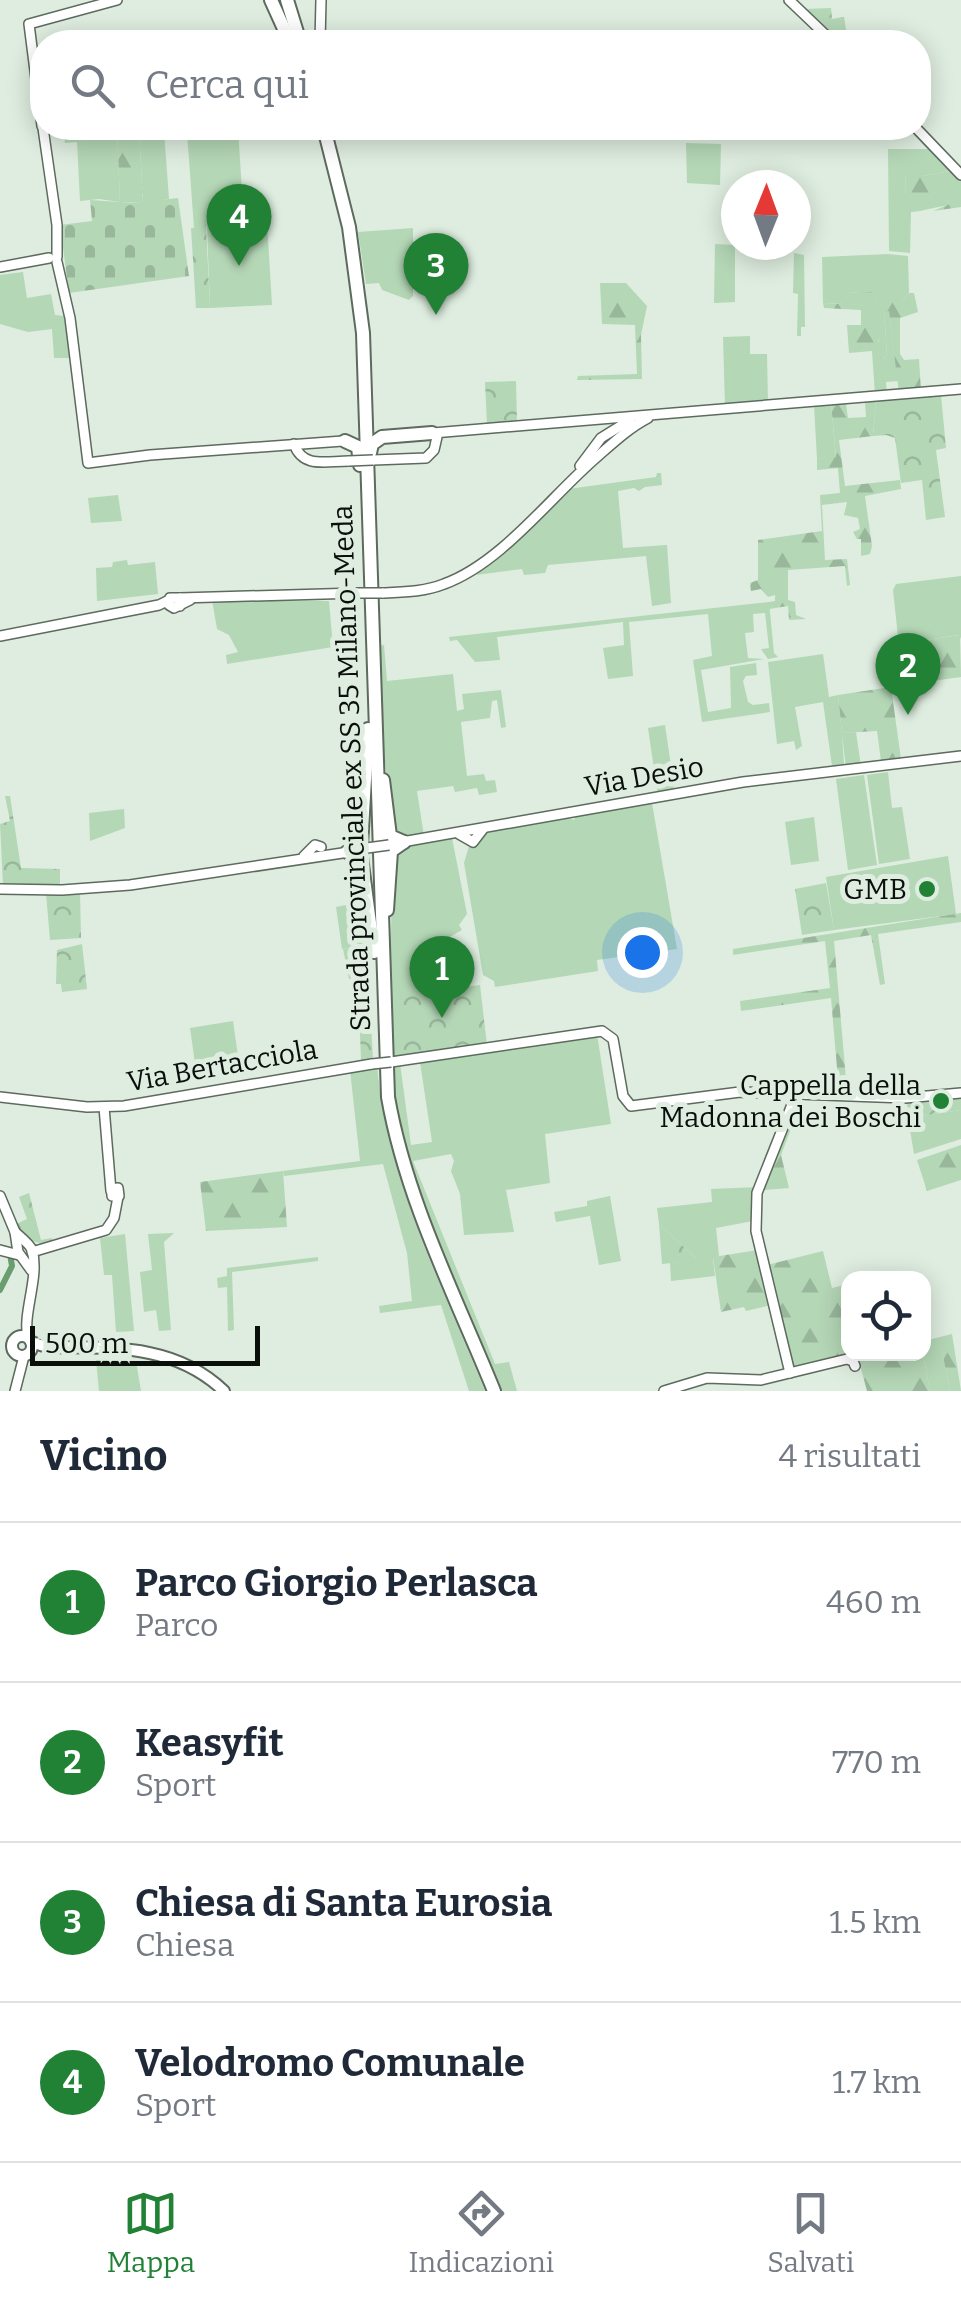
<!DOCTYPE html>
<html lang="it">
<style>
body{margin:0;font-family:Bitter,serif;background:#f2f2f3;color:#1f2937}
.controls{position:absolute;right:30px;bottom:30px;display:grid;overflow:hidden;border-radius:20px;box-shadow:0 5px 25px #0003}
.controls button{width:90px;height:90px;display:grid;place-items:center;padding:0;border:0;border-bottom:2px solid #e0e1e3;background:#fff;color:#1f2937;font:50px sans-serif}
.compass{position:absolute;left:721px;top:170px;width:90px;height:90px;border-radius:50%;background:#fff;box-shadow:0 5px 25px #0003;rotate:1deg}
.scale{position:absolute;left:30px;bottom:25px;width:230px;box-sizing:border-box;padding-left:10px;border:5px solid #0a0f0b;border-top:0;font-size:28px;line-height:35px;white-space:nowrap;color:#0a0f0b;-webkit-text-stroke:8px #deeddf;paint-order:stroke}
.you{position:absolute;left:642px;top:952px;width:35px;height:35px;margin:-25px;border:8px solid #fff;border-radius:50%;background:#1a73e8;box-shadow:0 0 0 15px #1a73e833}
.badge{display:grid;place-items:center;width:65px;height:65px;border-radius:50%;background:#218235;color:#fff;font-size:32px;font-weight:700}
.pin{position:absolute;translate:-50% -82px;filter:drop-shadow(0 2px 5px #0008)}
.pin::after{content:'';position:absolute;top:52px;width:35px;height:30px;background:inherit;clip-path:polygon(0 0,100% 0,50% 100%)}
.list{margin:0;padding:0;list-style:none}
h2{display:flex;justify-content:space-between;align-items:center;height:130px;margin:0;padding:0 40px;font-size:42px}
h2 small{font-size:32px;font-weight:400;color:#747a83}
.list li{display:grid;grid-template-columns:65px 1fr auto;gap:30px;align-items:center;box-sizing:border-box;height:160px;padding:0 40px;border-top:2px solid #e0e1e3}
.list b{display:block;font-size:38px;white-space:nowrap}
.list p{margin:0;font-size:32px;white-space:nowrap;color:#747a83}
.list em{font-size:32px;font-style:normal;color:#747a83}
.icon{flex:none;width:55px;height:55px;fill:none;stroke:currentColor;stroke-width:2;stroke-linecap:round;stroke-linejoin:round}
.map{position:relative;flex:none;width:961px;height:1391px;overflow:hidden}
.search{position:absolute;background:#fff;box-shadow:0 5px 25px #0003;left:30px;right:30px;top:30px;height:110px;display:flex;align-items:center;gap:25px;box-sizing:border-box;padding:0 35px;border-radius:40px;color:#747a83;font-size:38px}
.sheet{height:770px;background:#fff}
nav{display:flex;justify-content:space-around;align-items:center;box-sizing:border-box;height:140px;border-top:2px solid #e0e1e3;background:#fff;font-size:28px;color:#747a83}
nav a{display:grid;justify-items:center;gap:5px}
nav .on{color:#218235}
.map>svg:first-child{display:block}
</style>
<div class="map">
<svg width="961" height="1391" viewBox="0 0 961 1391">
<defs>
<pattern id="forest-firs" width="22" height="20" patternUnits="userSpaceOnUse" patternTransform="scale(2.5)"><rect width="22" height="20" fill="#b4d7b6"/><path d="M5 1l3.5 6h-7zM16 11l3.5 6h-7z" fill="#99b79b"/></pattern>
<pattern id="cemetery-stones" width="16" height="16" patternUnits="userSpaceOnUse" patternTransform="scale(2.5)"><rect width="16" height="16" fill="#b4d7b6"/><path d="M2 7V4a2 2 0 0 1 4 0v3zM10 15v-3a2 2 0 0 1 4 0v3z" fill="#99b79b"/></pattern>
<pattern id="park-crowns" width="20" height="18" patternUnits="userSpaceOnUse" patternTransform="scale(2.5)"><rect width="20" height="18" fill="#b4d7b6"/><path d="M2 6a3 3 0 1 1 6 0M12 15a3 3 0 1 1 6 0" fill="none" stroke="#99b79b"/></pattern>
</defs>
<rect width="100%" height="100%" fill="#deeddf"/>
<!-- green -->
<g fill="#b4d7b6">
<polygon points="63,128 117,128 120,202 99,199 80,201 77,142 65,143"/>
<polygon points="139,128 238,128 244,223 267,222 272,305 210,308 207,227 194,228 187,133 164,131 169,199 143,203"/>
<polygon points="686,143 721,144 720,185 687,183"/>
<path d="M888,149H934L955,170L923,176L905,172L906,194L947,200L951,205C937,206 926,211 911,212L910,253L889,251Z"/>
<polygon points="413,228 413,296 409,300 382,290 379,283 366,284 358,232"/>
<polygon points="715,244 735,245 735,302 714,303"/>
<polygon points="794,253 804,255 805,327 801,327 801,336 797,336 798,294 793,293"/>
<polygon points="888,254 908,256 909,293 901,302 877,302 871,292 847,293 844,304 823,303 822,257"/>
<polygon points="23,272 27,298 51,294 55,315 65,316 71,358 54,358 52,329 28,332 0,324 0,275"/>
<polygon points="884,311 889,311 898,381 886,382 887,394 875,395 872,351 880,339 884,359 887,353"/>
<polygon points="750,336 750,354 767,354 768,404 725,407 723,337"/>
<polygon points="831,403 836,458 817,459 814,405"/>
<polygon points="657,473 661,473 662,485 645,487 639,491 634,488 618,491 623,548 667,545 671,603 652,606 646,556 548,565 545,573 524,575 522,569 476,575 568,489 656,477"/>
<polygon points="118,495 122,521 91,523 88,498"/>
<polygon points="127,560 128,565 155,562 158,594 97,601 96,568 112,567 113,562"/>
<polygon points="961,576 961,639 959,635 894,645 898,637 893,590 896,584"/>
<polygon points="212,600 329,601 333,647 227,664 226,655 238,652 229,635 217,629"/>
<polygon points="769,602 774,653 778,657 768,659 761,649 769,648 765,613 753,614 754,632 745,633 748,658 764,659 701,670 708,712 731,708 730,667 756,663 757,675 746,676 743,681 748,702 753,705 769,703 770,712 702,722 693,660 712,656 708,614 629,622 633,676 608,679 603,648 624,645 623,622 497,637 500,660 475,662 457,640 450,641 449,637"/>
<polygon points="384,645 387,681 453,674 457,711 464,709 462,694 501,690 506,727 501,728 497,700 492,701 490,718 461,722 467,776 484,774 486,781 495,780 497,792 479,795 477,788 455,792 453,786 417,791 424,836 400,839 394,835 380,725 377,646"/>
<polygon points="823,654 829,697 838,695 842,733 856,732 861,766 846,768 842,734 844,764 832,766 823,702 795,707 802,746 796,750 794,741 777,744 768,662"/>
<polygon points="665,725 675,793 658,796 648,728"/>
<polygon points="888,772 892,808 902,807 910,859 879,864 867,775"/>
<polygon points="864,775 877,865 848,870 836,779"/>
<polygon points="652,803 677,949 597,960 598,971 495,987 494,981 483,975 464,863 469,846 485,830 565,817 574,820 576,815"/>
<polygon points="124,809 125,828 90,841 89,813"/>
<polygon points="814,817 819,861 791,865 785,822"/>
<polygon points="452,838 467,914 459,925 462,930 448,938 454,973 467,972 469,986 398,1057 388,1058 393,852 396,848"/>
<polygon points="344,855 358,859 370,944 342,949 336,907 351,904"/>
<polygon points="948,856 956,914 834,930 826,877"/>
<polygon points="233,1021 239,1063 196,1070 190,1028"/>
<polygon points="597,1034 611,1124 545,1134 550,1183 506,1190 514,1232 464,1235 460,1194 451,1171 454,1161 451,1154 413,1161 495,1364 509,1362 517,1391 499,1391 405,1157 390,1065 400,1063 411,1145 432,1142 420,1062"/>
<path d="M377,1066C387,1180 442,1285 485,1391H469L441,1305L380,1313L379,1306L412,1301L407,1253L383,1164L284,1176L283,1171L360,1161L350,1070Z"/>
<polygon points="961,1110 961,1139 914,1154 908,1118"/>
<polygon points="758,1187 753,1221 716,1228 719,1256 713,1258 715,1276 671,1281 670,1263 697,1259 659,1224 657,1208 712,1202 711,1189"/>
<polygon points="610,1196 621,1261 599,1265 590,1216 556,1222 554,1212 587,1206 587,1201"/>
<polygon points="174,1233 164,1242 171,1330 159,1331 156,1310 144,1312 140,1272 152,1270 148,1234"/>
<polygon points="125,1234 134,1331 116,1332 112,1275 104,1275 100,1238"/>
<polygon points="318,1257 318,1261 232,1272 234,1330 228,1331 227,1287 218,1288 217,1278 227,1276 227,1268"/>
<polygon points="941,1345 950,1391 930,1391 923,1354 924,1350"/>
<polygon points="96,1360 136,1361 141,1391 99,1391"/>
</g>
<!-- forest -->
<g fill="url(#forest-firs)">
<polygon points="831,8 832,19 844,17 848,42 841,42 805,9"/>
<polygon points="117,128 139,128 143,203 120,202"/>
<polygon points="910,169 919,170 923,176 955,170 961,177 961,207 933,211 950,204 947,200 906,197 905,171"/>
<polygon points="600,283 626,283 647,306 641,335 642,379 577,380 578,376 637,374 635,325 602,324"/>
<polygon points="872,292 877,302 901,302 909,293 914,293 918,312 900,318 900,354 904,360 919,359 921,391 899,394 889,311 884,312 887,353 884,359 879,339 874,354 872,351 849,353 847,325 861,325 861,310 824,308 823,303 843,304 847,293"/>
<polygon points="876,401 873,436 839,440 845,486 900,480 901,489 865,496 872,546 870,554 861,556 861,539 857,539 853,532 860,529 858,518 844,515 847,502 822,505 825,560 847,559 850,585 847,586 845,566 788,570 788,600 795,602 796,615 806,619 789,620 788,606 769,609 769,602 775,601 775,595 768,597 761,589 751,591 750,583 758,580 758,540 822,531 820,495 840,493 838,468 817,470 817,459 836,457 831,403 846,404 848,418 866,417 865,402"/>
<polygon points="960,635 961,677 897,686 892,649 894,645"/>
<polygon points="891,687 901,759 881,761 877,731 842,733 838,695"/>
<polygon points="961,913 961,922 878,934 885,984 880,985 871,935 834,941 847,1091 839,1091 831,998 741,1011 740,1001 830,988 825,941 733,955 733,949"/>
<polygon points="800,1095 804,1095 781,1155 789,1188 764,1190"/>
<polygon points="961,1145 961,1180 927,1191 917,1160"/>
<polygon points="283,1171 287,1227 206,1231 200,1182"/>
<polygon points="758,1250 763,1266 823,1251 832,1288 848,1284 848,1354 923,1354 930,1391 867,1391 857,1354 793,1370 776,1304 746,1311 744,1307 721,1312 713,1257"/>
<polygon points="952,1334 961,1391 950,1391 941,1346 924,1350 924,1341"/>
</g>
<!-- cemetery -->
<polygon fill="url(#cemetery-stones)" points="178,198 189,276 69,293 60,225 92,221 90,200 135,203"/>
<!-- park -->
<g fill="url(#park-crowns)">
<polygon points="206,226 210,308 196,308 191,228"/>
<polygon points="516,381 517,423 487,425 485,382"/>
<polygon points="941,395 946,448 936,450 945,517 926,520 922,480 901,483 895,438 886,435 873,436 876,401"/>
<polygon points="5,796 10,796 21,868 60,869 60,886 3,885 0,824 10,821"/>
<polygon points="826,883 834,930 802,935 795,889"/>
<polygon points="80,892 81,938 50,940 46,893"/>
<polygon points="82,944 87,989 62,992 61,984 56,984 57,950"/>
<polygon points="367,945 373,1060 361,1061 359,1007 365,1000 364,978 349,979 343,949"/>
<polygon points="480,985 487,1045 398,1057 398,996"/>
<polygon points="961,1097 961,1110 908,1118 907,1102 936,1100 937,1105 942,1109 949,1106 948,1098"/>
<path d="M29,1193L41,1240L52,1238L53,1242C35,1245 25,1241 16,1224L27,1219L19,1197Z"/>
<polygon points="659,1224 698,1260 662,1264"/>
</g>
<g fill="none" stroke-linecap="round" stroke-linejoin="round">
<!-- river -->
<polyline stroke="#6a9e6f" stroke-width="6" points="0,1290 12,1266 10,1254"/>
<!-- secondary casing -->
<g stroke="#5d6a5e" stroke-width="12">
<g id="secondary">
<polyline points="789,0 833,42"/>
<polyline points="320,42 321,0"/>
<polyline points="42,126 29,24 117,0"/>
<polyline points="43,128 57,225 57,257"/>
<polyline points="916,128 961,175"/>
<polyline points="57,262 70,318 88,463 150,455 343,441"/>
<polyline points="0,267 49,258"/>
<polyline points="433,433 961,389"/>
<path d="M294,444C303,469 326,461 349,461"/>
<polyline points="373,460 426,458 434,450 437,437"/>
<polyline points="580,466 601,438 630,420"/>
<path d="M382,593C403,592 424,592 444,584C502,563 551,496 598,456C614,442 629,428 648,418"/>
<polyline points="180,598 358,593"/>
<polyline points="180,606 180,598 170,598 169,605 174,608 190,600"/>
<polyline points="0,636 159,605 169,600"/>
<polyline points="459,834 473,842 483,829"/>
<polyline points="402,842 743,782 961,756"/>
<polyline points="304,856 315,845 321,847"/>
<polyline points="0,889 62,890 130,885 349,852"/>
<polyline points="391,1062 602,1031 613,1039 623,1096 631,1106 740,1092 905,1098 961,1093"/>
<polyline points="0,1097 87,1107 124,1106 372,1064"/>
<polyline points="104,1107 111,1191"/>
<polygon points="118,1188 119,1196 112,1196 112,1189"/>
<polyline points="0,1196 15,1232 18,1252 31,1270"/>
<path d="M15,1232C19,1236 30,1244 32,1250C40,1277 22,1313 28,1338"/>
<polyline points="0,1250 19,1255"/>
<polyline points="32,1252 106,1230 114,1218 118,1197"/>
<polyline points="790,1373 756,1231 757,1193 797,1092"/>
<polyline points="15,1391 24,1356"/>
<polyline points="664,1391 707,1378 761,1380 847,1359 853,1361 855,1366"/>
</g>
</g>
<!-- primary casing -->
<g stroke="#5d6a5e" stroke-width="14">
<g id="primary">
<circle cx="22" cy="1346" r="10"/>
<path d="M31,1342L47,1347C111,1348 174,1343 224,1391"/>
</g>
</g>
<!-- highway casing -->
<g stroke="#5d6a5e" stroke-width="16">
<g id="highway">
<polyline points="271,0 290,42"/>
<polyline points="287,0 300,42"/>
<path d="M324,128L349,227L363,333L388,1097C406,1200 455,1295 494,1391"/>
<polyline points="345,441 358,447 360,465"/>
<polyline points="370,453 372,444 382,437 432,433"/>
<polyline points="383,780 390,836 404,842"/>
<polyline points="347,852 361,846 368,729"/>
<polyline points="349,852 361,857 374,952"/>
<polyline points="387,910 391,851 404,842"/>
</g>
</g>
<!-- secondary -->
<use href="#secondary" stroke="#fff" stroke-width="9"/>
<!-- primary -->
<use href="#primary" stroke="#fff" stroke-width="10"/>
<!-- highway -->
<use href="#highway" stroke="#fff" stroke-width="12"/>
<!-- secondary-bridge casing -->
<g stroke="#5d6a5e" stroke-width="12" stroke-linecap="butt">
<g id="secondary-bridge">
<polyline points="349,461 373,460"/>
<polyline points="358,593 382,593"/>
<polyline points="367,848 389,845"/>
<polyline points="372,1064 391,1062"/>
</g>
</g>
<!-- secondary-bridge -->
<use href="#secondary-bridge" stroke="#fff" stroke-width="9"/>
</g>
<!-- markers -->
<g fill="#218235" stroke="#deeddf" stroke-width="4">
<circle cx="927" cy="889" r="10"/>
<circle cx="941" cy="1101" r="10"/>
</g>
<g text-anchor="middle" stroke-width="10" stroke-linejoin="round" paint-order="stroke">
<!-- street labels -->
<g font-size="28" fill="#0a0f0b" stroke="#deeddf">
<text transform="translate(351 768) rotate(-92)" y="10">Strada provinciale ex SS 35 Milano-Meda</text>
<text transform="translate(644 776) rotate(-10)" y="10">Via Desio</text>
<text transform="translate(222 1065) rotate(-10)" y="10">Via Bertacciola</text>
</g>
<!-- poi labels -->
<g font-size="28" fill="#0a0f0b" stroke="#deeddf" text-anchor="end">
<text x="907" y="899">GMB</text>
<text x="921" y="1095">Cappella della<tspan x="921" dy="32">Madonna dei Boschi</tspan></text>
</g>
</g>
</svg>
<div class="controls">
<button><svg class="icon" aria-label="locate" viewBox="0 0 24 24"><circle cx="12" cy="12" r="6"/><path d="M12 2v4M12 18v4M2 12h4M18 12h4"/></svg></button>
</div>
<svg class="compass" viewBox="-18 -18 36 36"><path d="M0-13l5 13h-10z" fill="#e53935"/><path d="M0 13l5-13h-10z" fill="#747a83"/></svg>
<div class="scale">500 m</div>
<div class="you"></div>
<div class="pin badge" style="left:442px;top:1018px">1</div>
<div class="pin badge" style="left:908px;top:715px">2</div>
<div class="pin badge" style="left:436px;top:315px">3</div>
<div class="pin badge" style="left:239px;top:266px">4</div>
<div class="search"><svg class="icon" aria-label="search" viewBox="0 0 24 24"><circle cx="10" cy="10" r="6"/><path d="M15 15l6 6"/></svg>Cerca qui</div>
</div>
<section class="sheet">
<h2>Vicino<small>4 risultati</small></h2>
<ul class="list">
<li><span class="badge">1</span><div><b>Parco Giorgio Perlasca</b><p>Parco</p></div><em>460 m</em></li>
<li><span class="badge">2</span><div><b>Keasyfit</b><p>Sport</p></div><em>770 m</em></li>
<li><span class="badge">3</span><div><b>Chiesa di Santa Eurosia</b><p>Chiesa</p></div><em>1.5 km</em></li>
<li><span class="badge">4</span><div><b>Velodromo Comunale</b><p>Sport</p></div><em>1.7 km</em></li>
</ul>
</section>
<nav>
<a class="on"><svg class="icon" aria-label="map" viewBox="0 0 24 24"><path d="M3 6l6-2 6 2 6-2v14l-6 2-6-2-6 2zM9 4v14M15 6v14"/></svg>Mappa</a>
<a><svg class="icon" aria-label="directions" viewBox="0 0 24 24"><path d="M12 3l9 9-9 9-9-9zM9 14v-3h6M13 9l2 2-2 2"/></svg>Indicazioni</a>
<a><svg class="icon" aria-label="saved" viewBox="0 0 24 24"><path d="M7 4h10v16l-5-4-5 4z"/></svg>Salvati</a>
</nav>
